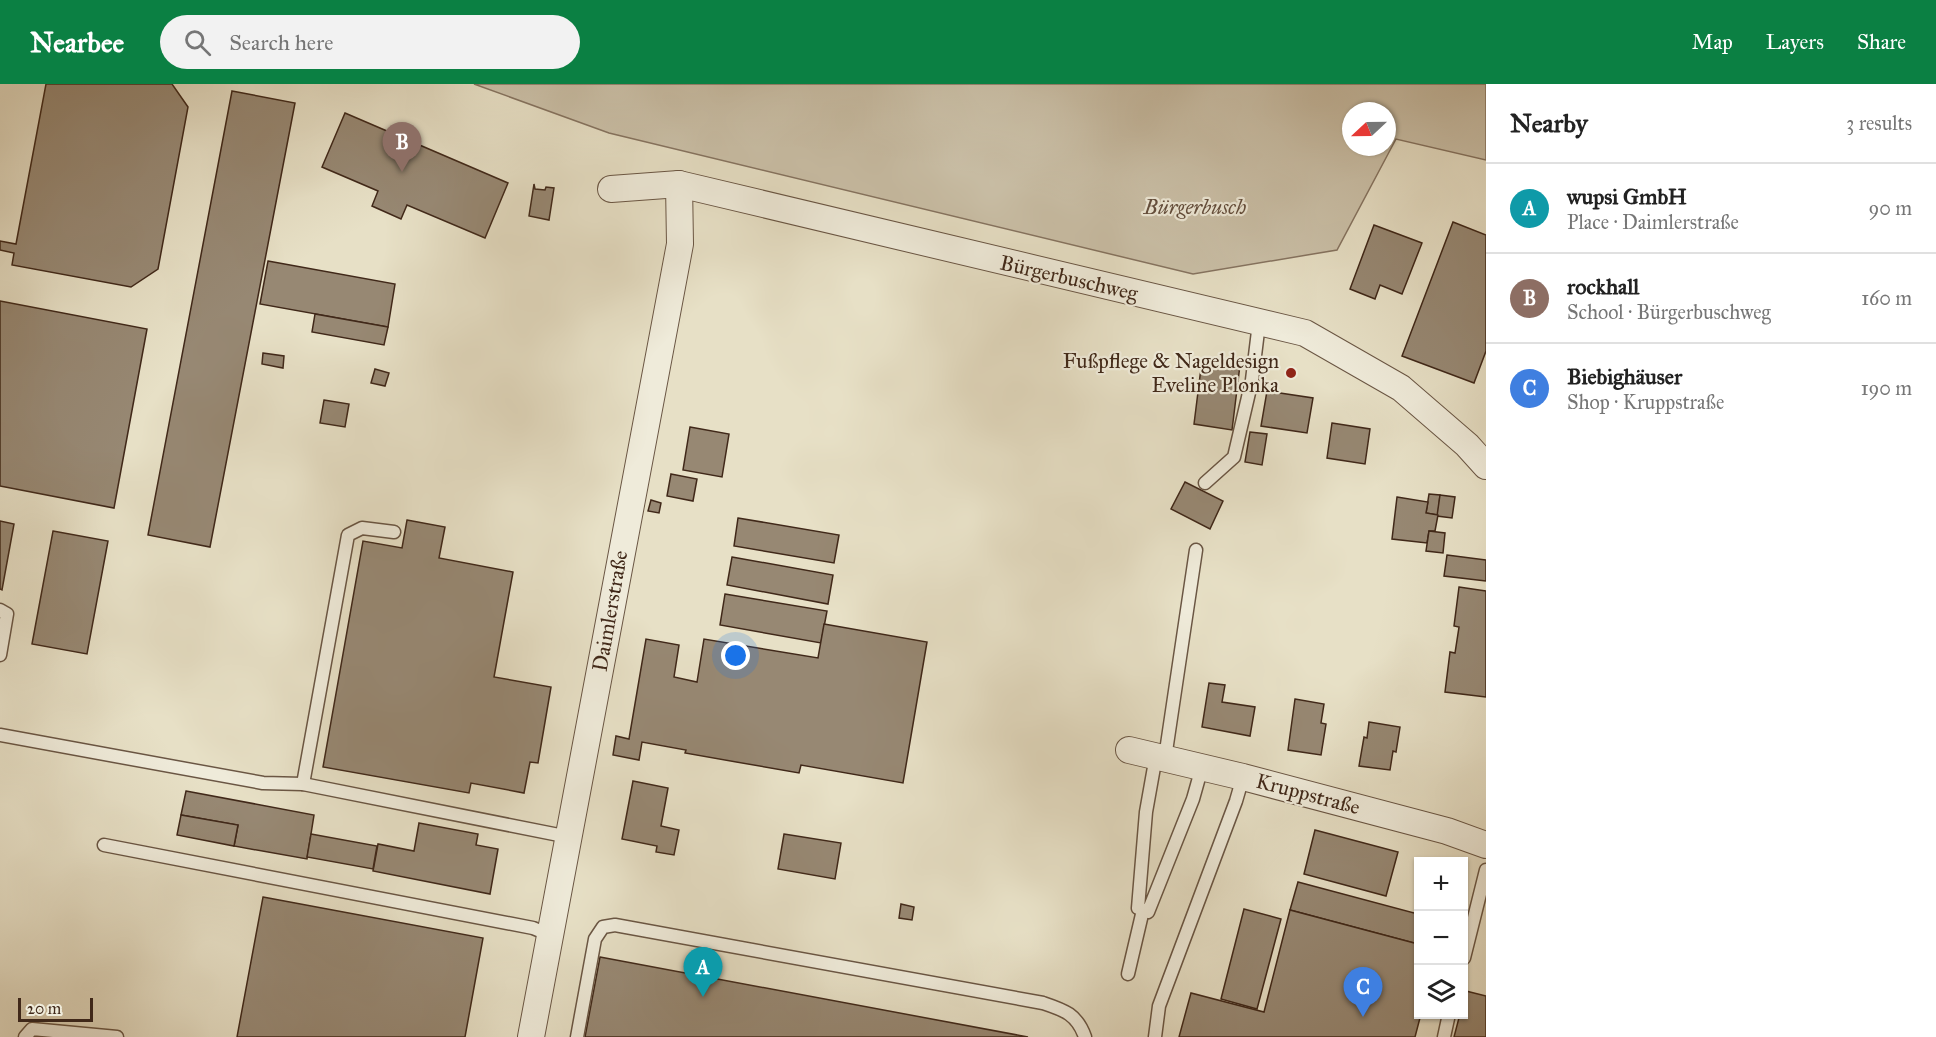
<!DOCTYPE html>
<meta charset="utf-8">
<style>
body{margin:0;font-family:"IM FELL Great Primer",serif;background:#f2f2f2;color:#222}
.controls{position:absolute;right:18px;bottom:18px;display:grid;overflow:hidden;border-radius:0px;box-shadow:0 2px 4px #0004}
.controls button{width:54px;height:54px;display:grid;place-items:center;padding:0;border:0;border-bottom:2px solid #e0e0e0;background:#fff;color:#222;font:30px sans-serif}
.compass{position:absolute;left:1342px;top:18px;width:54px;height:54px;border-radius:50%;background:#fff;box-shadow:0 2px 4px #0004;rotate:248deg}
.scale{position:absolute;left:18px;bottom:15px;width:75px;box-sizing:border-box;padding-left:6px;border:3px solid #402819;border-top:0;font-size:16px;line-height:21px;white-space:nowrap;color:#402819;-webkit-text-stroke:4px #efebda;paint-order:stroke}
.you{position:absolute;left:736px;top:572px;width:21px;height:21px;margin:-15px;border:4px solid #fff;border-radius:50%;background:#1a73e8;box-shadow:0 0 0 9px #1a73e833}
.badge{display:grid;place-items:center;width:39px;height:39px;border-radius:50%;background:#0b8043;color:#fff;font-size:20px;font-weight:700}
.pin{position:absolute;translate:-50% -50px;filter:drop-shadow(0 2px 3px #0008)}
.pin::after{content:'';position:absolute;top:32px;width:21px;height:18px;background:inherit;clip-path:polygon(0 0,100% 0,50% 100%)}
.list{margin:0;padding:0;list-style:none}
h2{display:flex;justify-content:space-between;align-items:center;height:78px;margin:0;padding:0 24px;font-size:26px}
h2 small{font-size:20px;font-weight:400;color:#767676}
.list li{display:grid;grid-template-columns:39px 1fr auto;gap:18px;align-items:center;box-sizing:border-box;height:90px;padding:0 24px;border-top:2px solid #e0e0e0}
.list b{display:block;font-size:22px;white-space:nowrap}
.list p{margin:0;font-size:20px;white-space:nowrap;color:#767676}
.list em{font-size:20px;font-style:normal;color:#767676}
.icon{flex:none;width:33px;height:33px;fill:none;stroke:currentColor;stroke-width:2;stroke-linecap:round;stroke-linejoin:round}
.map{position:relative;flex:none;width:1486px;height:953px;overflow:hidden}
header{display:flex;align-items:center;gap:36px;box-sizing:border-box;height:84px;padding:0 30px;background:#0b8043;color:#fff}
header strong{font-size:28px}
nav{display:flex;gap:33px;margin-inline-start:auto;font-size:21px}
.search{width:420px;height:54px;background:#f2f2f2;display:flex;align-items:center;gap:15px;box-sizing:border-box;padding:0 21px;border-radius:33px;color:#767676;font-size:22px}
main{display:flex}
aside{flex:1;background:#fff}
.map>svg:first-child{display:block}
</style>
<header>
<strong>Nearbee</strong>
<div class="search"><svg class="icon" aria-label="search" viewBox="0 0 24 24"><circle cx="10" cy="10" r="6"/><path d="M15 15l6 6"/></svg>Search here</div>
<nav><a>Map</a><a>Layers</a><a>Share</a></nav>
</header>
<main>
<div class="map">
<svg width="1486" height="953" viewBox="0 0 1486 953">
<rect width="100%" height="100%" fill="#e7e0c6"/>
<filter id="stains"><feTurbulence type="fractalNoise" baseFrequency=".00333" numOctaves="4"/><feColorMatrix values="0 0 0 0 .2 0 0 0 0 .09 0 0 0 0 .02 0 0 0 .5 -.17"/></filter>
<radialGradient id="worn" r=".72"><stop offset=".6" stop-color="#630" stop-opacity="0"/><stop offset="1" stop-color="#630" stop-opacity=".3"/></radialGradient>
<!-- green -->
<path fill="#cbc1a9" stroke="#867461" stroke-width="1.5" fill-rule="evenodd" d="M474,0H1486V76L1396,55L1337,166L1193,190L609,49ZM1351,27H1387V63H1351Z"/>
<!-- building -->
<g fill="#978873" stroke="#402819" stroke-width="1.5">
<polygon points="46,0 172,0 188,23 158,185 131,203 12,181 14,169 0,166 0,157 16,160"/>
<polygon points="232,7 295,19 210,463 148,451"/>
<polygon points="345,29 508,99 485,154 407,121 401,135 372,122 378,107 322,83"/>
<polygon points="534,100 535,105 545,106 546,103 554,104 549,136 529,132"/>
<polygon points="1453,138 1486,151 1486,267 1474,299 1402,272"/>
<polygon points="1374,141 1422,159 1402,210 1380,201 1375,215 1350,205"/>
<polygon points="268,177 395,200 388,243 260,220"/>
<polygon points="0,217 147,245 114,424 0,402"/>
<polygon points="315,230 388,243 384,261 312,248"/>
<polygon points="263,269 284,272 283,284 262,280"/>
<polygon points="1202,276 1240,281 1232,346 1194,340"/>
<polygon points="375,285 389,289 385,302 371,299"/>
<polygon points="1267,307 1313,314 1307,349 1261,342"/>
<polygon points="324,316 349,320 345,343 320,339"/>
<polygon points="1332,339 1370,345 1365,380 1327,374"/>
<polygon points="690,343 729,350 722,393 683,386"/>
<polygon points="1250,348 1267,350 1262,381 1245,378"/>
<polygon points="671,390 697,395 693,417 667,412"/>
<polygon points="1185,398 1223,417 1210,445 1171,425"/>
<polygon points="1429,410 1440,411 1438,431 1426,429"/>
<polygon points="1440,411 1455,413 1452,434 1437,432"/>
<polygon points="1397,413 1428,418 1426,429 1438,431 1435,447 1429,447 1427,459 1392,455"/>
<polygon points="651,416 661,419 659,429 648,427"/>
<polygon points="738,434 839,451 834,479 734,462"/>
<polygon points="407,436 445,443 439,474 513,488 494,593 551,603 538,679 530,678 524,709 471,699 469,709 323,683 363,457 402,464"/>
<polygon points="0,437 14,440 2,506 0,505"/>
<polygon points="53,447 108,457 87,570 32,560"/>
<polygon points="1429,447 1445,449 1443,469 1426,467"/>
<polygon points="1447,471 1486,476 1486,497 1444,492"/>
<polygon points="732,473 833,491 828,520 727,501"/>
<polygon points="1459,503 1486,507 1486,613 1445,608 1450,568 1455,569 1459,543 1454,542"/>
<polygon points="725,510 827,527 821,559 720,541"/>
<polygon points="824,540 927,558 903,699 801,681 799,689 685,669 686,666 642,658 639,676 613,671 616,652 629,655 646,555 679,561 674,593 697,598 704,555 818,574"/>
<polygon points="1209,599 1225,601 1222,618 1255,623 1250,652 1202,643"/>
<polygon points="1295,615 1324,620 1321,639 1326,640 1321,671 1288,666"/>
<polygon points="1369,638 1400,643 1396,668 1393,667 1390,686 1359,682 1364,653 1367,654"/>
<polygon points="633,697 668,704 661,742 679,746 674,771 656,768 657,762 622,755"/>
<polygon points="186,707 314,731 307,775 234,762 238,741 181,731"/>
<polygon points="181,731 238,741 234,762 177,751"/>
<polygon points="419,739 478,750 476,761 498,765 490,810 373,787 378,760 414,767"/>
<polygon points="1315,746 1398,768 1386,812 1304,790"/>
<polygon points="311,750 377,762 373,785 307,773"/>
<polygon points="784,750 841,759 835,795 778,785"/>
<polygon points="1298,798 1418,830 1418,860 1290,826"/>
<polygon points="263,813 483,854 465,953 237,953"/>
<polygon points="901,820 914,823 912,836 899,834"/>
<polygon points="1244,825 1281,835 1257,925 1221,915"/>
<polygon points="1290,826 1418,860 1418,930 1421,930 1415,953 1179,953 1191,909 1264,928"/>
<polygon points="600,873 1028,953 585,953"/>
<polygon points="1466,907 1486,912 1486,953 1454,953 1460,930 1464,930"/>
</g>
<g fill="none" stroke-linecap="round" stroke-linejoin="round">
<!-- service casing -->
<g stroke="#6a5644" stroke-width="15">
<g id="service">
<polyline points="1205,399 1234,373 1252,296 1259,239"/>
<polyline points="0,526 7,530 0,571"/>
<polyline points="0,651 263,699 303,700 569,753"/>
<polyline points="1156,672 1146,728 1138,824 1148,828 1193,715 1202,683"/>
<polyline points="1165,674 1196,466"/>
<polyline points="303,700 348,451 362,444 394,448"/>
<polyline points="104,761 533,844 550,851"/>
<polyline points="1464,874 1486,786"/>
<polyline points="1128,890 1143,826"/>
<polyline points="25,953 32,945 117,953"/>
<path d="M577,953L595,855L603,843L615,841L1043,919C1064,926 1077,930 1085,953"/>
<polyline points="1155,953 1159,922 1236,717 1243,693"/>
<polyline points="1444,953 1449,930"/>
</g>
</g>
<!-- minor casing -->
<g stroke="#6a5644" stroke-width="28">
<g id="minor">
<polyline points="611,105 679,100 1305,249 1401,304 1467,361 1486,382"/>
<polyline points="1129,666 1243,693 1447,747 1486,761"/>
<polyline points="531,953 680,160 679,100"/>
</g>
</g>
<!-- service -->
<use href="#service" stroke="#efebda" stroke-width="12"/>
<!-- minor -->
<use href="#minor" stroke="#efebda" stroke-width="26"/>
</g>
<!-- markers -->
<circle fill="#8f2418" stroke="#efebda" stroke-width="2" cx="1291" cy="289" r="6"/>
<g text-anchor="middle" stroke-width="4.5" stroke-linejoin="round" paint-order="stroke">
<!-- park labels -->
<g font-size="21" font-style="italic" fill="#634e3d" stroke="#efebda">
<text x="1195" y="130">Bürgerbusch</text>
</g>
<!-- street labels -->
<g font-size="21" fill="#402819" stroke="#efebda">
<text transform="translate(1069 194) rotate(13)" y="7">Bürgerbuschweg</text>
<text transform="translate(610 527) rotate(-80)" y="7">Daimlerstraße</text>
<text transform="translate(1308 710) rotate(15)" y="7">Kruppstraße</text>
</g>
<!-- poi labels -->
<g font-size="21" fill="#402819" stroke="#efebda" text-anchor="end">
<text x="1279" y="284">Fußpflege &amp; Nageldesign<tspan x="1279" dy="24">Eveline Plonka</tspan></text>
</g>
</g>
<rect width="100%" height="100%" filter="url(#stains)"/>
<rect width="100%" height="100%" fill="url(#worn)"/>
</svg>
<div class="controls">
<button>+</button>
<button>−</button>
<button><svg class="icon" aria-label="layers" viewBox="0 0 24 24"><path d="M12 4l9 5-9 5-9-5zM3 14l9 5 9-5"/></svg></button>
</div>
<svg class="compass" viewBox="-18 -18 36 36"><path d="M0-13l5 13h-10z" fill="#e53935"/><path d="M0 13l5-13h-10z" fill="#767676"/></svg>
<div class="scale">20 m</div>
<div class="you"></div>
<div class="pin badge" style="left:703px;top:913px;background:#0f9aa8">A</div>
<div class="pin badge" style="left:402px;top:88px;background:#8d6e63">B</div>
<div class="pin badge" style="left:1363px;top:933px;background:#3f7fe0">C</div>
</div>
<aside>
<h2>Nearby<small>3 results</small></h2>
<ul class="list">
<li><span class="badge" style="background:#0f9aa8">A</span><div><b>wupsi GmbH</b><p>Place · Daimlerstraße</p></div><em>90 m</em></li>
<li><span class="badge" style="background:#8d6e63">B</span><div><b>rockhall</b><p>School · Bürgerbuschweg</p></div><em>160 m</em></li>
<li><span class="badge" style="background:#3f7fe0">C</span><div><b>Biebighäuser</b><p>Shop · Kruppstraße</p></div><em>190 m</em></li>
</ul>
</aside>
</main>
